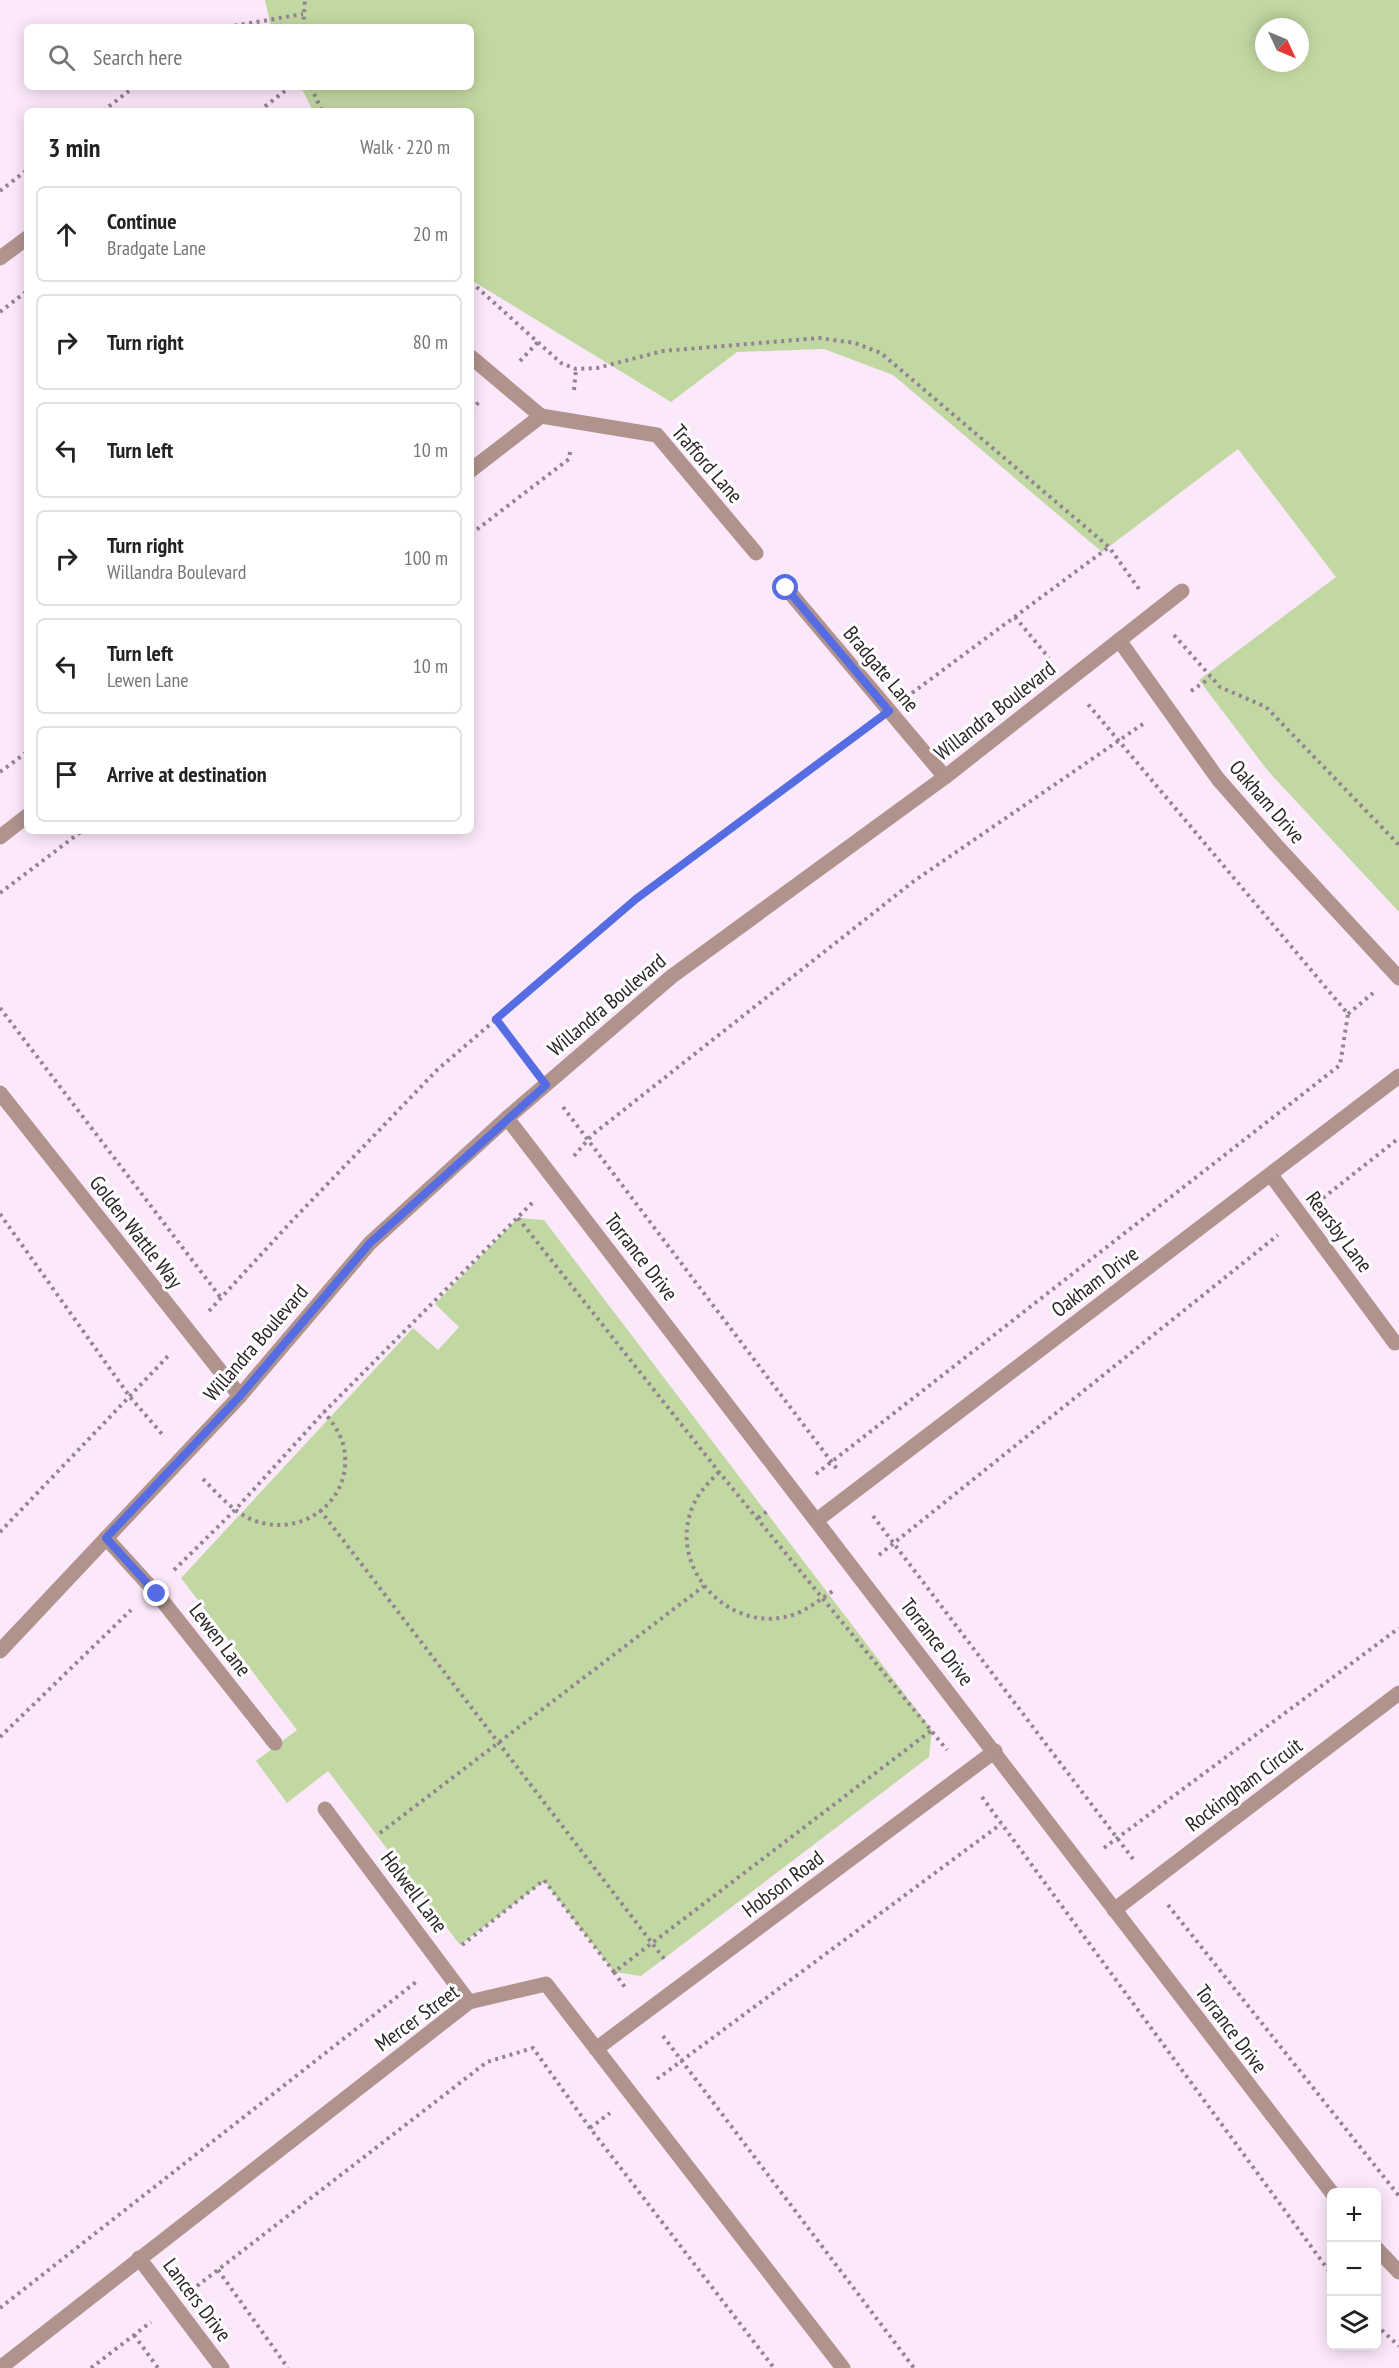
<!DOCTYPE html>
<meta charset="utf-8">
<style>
body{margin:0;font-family:"PT Sans Narrow",sans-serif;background:#f2f2f2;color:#222}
.controls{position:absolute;right:18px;bottom:18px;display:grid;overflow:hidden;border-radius:9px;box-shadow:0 3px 15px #0003}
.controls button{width:54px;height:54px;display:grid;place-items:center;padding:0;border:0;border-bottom:2px solid #e0e0e0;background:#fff;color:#222;font:30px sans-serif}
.compass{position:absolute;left:1255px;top:18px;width:54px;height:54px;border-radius:50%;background:#fff;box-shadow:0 3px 15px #0003;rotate:134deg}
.stop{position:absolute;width:18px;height:18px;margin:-14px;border:4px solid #556ce2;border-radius:50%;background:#fff}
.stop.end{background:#556ce2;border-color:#fff;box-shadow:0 2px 6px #0008}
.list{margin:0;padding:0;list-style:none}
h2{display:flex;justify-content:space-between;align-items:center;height:78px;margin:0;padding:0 24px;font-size:26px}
h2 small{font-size:20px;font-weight:400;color:#767676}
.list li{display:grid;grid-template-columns:39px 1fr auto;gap:18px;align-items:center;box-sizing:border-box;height:96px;margin:0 12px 12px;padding:0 12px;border:2px solid #e0e0e0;border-radius:9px}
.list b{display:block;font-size:22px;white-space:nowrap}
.list p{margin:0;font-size:20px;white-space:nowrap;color:#767676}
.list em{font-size:20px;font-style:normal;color:#767676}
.icon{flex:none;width:33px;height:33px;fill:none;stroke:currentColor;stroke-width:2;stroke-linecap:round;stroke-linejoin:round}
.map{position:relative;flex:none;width:1399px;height:2368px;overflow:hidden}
.search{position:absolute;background:#fff;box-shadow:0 3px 15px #0003;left:24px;top:24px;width:450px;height:66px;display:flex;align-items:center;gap:15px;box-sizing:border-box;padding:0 21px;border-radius:9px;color:#767676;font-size:22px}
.panel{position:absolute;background:#fff;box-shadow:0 3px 15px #0003;left:24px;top:108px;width:450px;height:726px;border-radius:9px}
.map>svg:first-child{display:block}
</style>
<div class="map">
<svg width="1399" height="2368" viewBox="0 0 1399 2368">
<rect width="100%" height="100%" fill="#fce8fb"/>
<!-- green -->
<g fill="#c2d8a2" fill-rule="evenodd">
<path d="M265,0H1399V912L1268,771L1199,680L1336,577L1238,449L1102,552L893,375L824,349L737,352L671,402L471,280V111H313L301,87H471V27H271ZM1264,27H1300V63H1264Z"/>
<polygon points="518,1218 544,1220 932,1730 929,1757 641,1976 614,1972 544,1881 460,1945 328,1771 287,1803 256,1761 297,1730 181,1578 413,1328 438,1350 459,1327 435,1304"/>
</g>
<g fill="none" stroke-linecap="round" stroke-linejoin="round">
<!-- path -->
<g stroke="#928491" stroke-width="4" stroke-dasharray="3 4.5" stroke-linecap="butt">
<polyline points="227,27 303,14"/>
<polyline points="303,27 305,0"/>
<polyline points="311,87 322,111"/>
<polyline points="103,111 134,87"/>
<polyline points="259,111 290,87"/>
<polyline points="0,191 27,170"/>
<polyline points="471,282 561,363 576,369 597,368 663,351 819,338 855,343 881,353 1109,547 1139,589"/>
<polyline points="0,312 27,291"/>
<polyline points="520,361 538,342"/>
<polyline points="574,390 576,369"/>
<polyline points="471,410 479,402"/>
<polyline points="471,534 569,459 570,452"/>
<polyline points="1015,617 1049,658"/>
<polyline points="1174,635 1220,687 1266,707 1399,845"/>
<polyline points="1191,691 1210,678"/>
<polyline points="912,693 1109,547"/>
<polyline points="0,772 27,752"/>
<polyline points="0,893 82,831"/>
<polyline points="0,1008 221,1298"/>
<polyline points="1348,1014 1373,993"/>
<polyline points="496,1019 527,1060"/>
<polyline points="563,1107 837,1469"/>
<polyline points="574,1156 592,1135 914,881 1143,724"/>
<polyline points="1323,1198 1399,1138"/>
<polyline points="0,1214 130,1397 162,1434"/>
<polyline points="518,1218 719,1472 947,1750"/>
<polyline points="209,1311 290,1223 437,1070 636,899 865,728"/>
<path d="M719,1472C708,1483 698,1493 692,1508C667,1571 734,1639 798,1613C811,1607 821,1599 833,1591"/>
<polyline points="816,1474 1340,1065 1348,1014 1087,703"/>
<path d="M203,1479C218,1494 233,1512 253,1520C301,1539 354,1501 344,1448C341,1434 333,1423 324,1412"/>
<polyline points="320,1510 665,1960"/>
<polyline points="873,1516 1133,1859"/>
<polyline points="758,1518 769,1510"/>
<polyline points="0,1532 169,1355"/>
<polyline points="879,1555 1278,1235"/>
<polyline points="174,1570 235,1510 324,1412 533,1202"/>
<polyline points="0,1737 131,1610"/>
<polyline points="982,1797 1332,2275"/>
<polyline points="380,1833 704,1586"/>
<polyline points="1104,1848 1399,1628"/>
<polyline points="1168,1905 1399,2196"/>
<polyline points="462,1945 544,1880 614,1972 932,1730"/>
<polyline points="614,1972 627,1990"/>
<polyline points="663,2036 914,2368"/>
<polyline points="657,2079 1001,1824"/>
<polyline points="590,2128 610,2113"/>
<polyline points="218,2270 288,2368"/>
<polyline points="197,2286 487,2062 533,2048 590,2128 774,2368"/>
<polyline points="0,2308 416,1982"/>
<polyline points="1376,2325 1399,2346"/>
<polyline points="134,2335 158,2368"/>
<polyline points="91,2368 151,2322"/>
</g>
<!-- service -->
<g stroke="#b0938d" stroke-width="15">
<polyline points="106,1538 157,1594 275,1743"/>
<polyline points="325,1809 469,2002"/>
</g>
<!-- minor -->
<g stroke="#b0938d" stroke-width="15">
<polyline points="0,258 27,238"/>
<polyline points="471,357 541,416 471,470"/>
<polyline points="541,416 657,435 756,553"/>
<polyline points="786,588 945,777"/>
<polyline points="1119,640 1218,779 1276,845 1399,978"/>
<polyline points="0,837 27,816"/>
<polyline points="0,1093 240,1396"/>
<polyline points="507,1118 1332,2193"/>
<polyline points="1271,1175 1395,1343"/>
<polyline points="817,1520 1399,1076"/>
<polyline points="1114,1910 1399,1693"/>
<polyline points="596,2049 995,1751"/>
<polyline points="1376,2248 1399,2272"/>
<polyline points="139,2258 222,2368"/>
<polyline points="0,2368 469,2002 546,1984 843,2368"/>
</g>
<!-- tertiary -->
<polyline stroke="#b0938d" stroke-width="15" points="0,1651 240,1396 370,1243 507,1118 671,977 945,777 1182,591"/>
</g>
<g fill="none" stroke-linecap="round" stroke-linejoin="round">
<!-- route -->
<polyline stroke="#556ce2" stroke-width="8" points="157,1594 106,1538 240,1396 370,1243 546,1085 496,1019 636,899 889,711 786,588"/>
</g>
<g text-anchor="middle" stroke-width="6" stroke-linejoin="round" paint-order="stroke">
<!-- street labels -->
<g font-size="21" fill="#2c242b" stroke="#fff">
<text transform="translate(707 464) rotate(49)" y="7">Trafford Lane</text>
<text transform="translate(881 669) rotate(50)" y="7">Bradgate Lane</text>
<text transform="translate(995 711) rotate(-38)" y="7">Willandra Boulevard</text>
<text transform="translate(1267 802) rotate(49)" y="7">Oakham Drive</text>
<text transform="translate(607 1005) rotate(-40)" y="7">Willandra Boulevard</text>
<text transform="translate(136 1232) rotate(52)" y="7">Golden Wattle Way</text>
<text transform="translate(1339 1232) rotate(53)" y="7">Rearsby Lane</text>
<text transform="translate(641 1257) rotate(52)" y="7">Torrance Drive</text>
<text transform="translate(1095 1282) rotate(-37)" y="7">Oakham Drive</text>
<text transform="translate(256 1343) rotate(-49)" y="7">Willandra Boulevard</text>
<text transform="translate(220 1640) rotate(52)" y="7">Lewen Lane</text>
<text transform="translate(937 1642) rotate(52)" y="7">Torrance Drive</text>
<text transform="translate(1244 1785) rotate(-37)" y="7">Rockingham Circuit</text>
<text transform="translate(783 1884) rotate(-37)" y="7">Hobson Road</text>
<text transform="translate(414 1892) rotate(53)" y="7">Holwell Lane</text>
<text transform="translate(417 2018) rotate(-36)" y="7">Mercer Street</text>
<text transform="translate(1231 2029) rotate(53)" y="7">Torrance Drive</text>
<text transform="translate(197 2300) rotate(53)" y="7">Lancers Drive</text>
</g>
</g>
</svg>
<div class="controls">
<button>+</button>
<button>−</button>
<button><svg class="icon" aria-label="layers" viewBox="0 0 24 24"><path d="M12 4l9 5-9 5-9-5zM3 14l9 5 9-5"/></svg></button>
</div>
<svg class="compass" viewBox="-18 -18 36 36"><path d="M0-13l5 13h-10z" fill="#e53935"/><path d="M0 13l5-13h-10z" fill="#767676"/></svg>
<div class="stop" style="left:786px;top:588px"></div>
<div class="stop end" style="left:157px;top:1594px"></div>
<div class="search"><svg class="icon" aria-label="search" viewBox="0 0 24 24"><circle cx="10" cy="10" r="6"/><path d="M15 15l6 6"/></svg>Search here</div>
<section class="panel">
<h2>3 min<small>Walk · 220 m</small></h2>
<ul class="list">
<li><svg class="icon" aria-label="ahead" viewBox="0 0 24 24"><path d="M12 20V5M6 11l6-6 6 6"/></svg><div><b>Continue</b><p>Bradgate Lane</p></div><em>20 m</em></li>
<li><svg class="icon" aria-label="right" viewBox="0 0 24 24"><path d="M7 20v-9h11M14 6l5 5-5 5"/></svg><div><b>Turn right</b></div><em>80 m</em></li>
<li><svg class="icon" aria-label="left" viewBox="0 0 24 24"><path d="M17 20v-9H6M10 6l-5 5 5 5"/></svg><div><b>Turn left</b></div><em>10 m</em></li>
<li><svg class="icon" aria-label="right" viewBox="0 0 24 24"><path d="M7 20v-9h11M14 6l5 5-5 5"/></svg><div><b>Turn right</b><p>Willandra Boulevard</p></div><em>100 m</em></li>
<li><svg class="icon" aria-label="left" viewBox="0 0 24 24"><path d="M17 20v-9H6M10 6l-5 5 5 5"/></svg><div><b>Turn left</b><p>Lewen Lane</p></div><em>10 m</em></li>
<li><svg class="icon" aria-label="arrive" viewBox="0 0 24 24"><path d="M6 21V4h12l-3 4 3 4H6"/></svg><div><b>Arrive at destination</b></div></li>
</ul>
</section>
</div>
